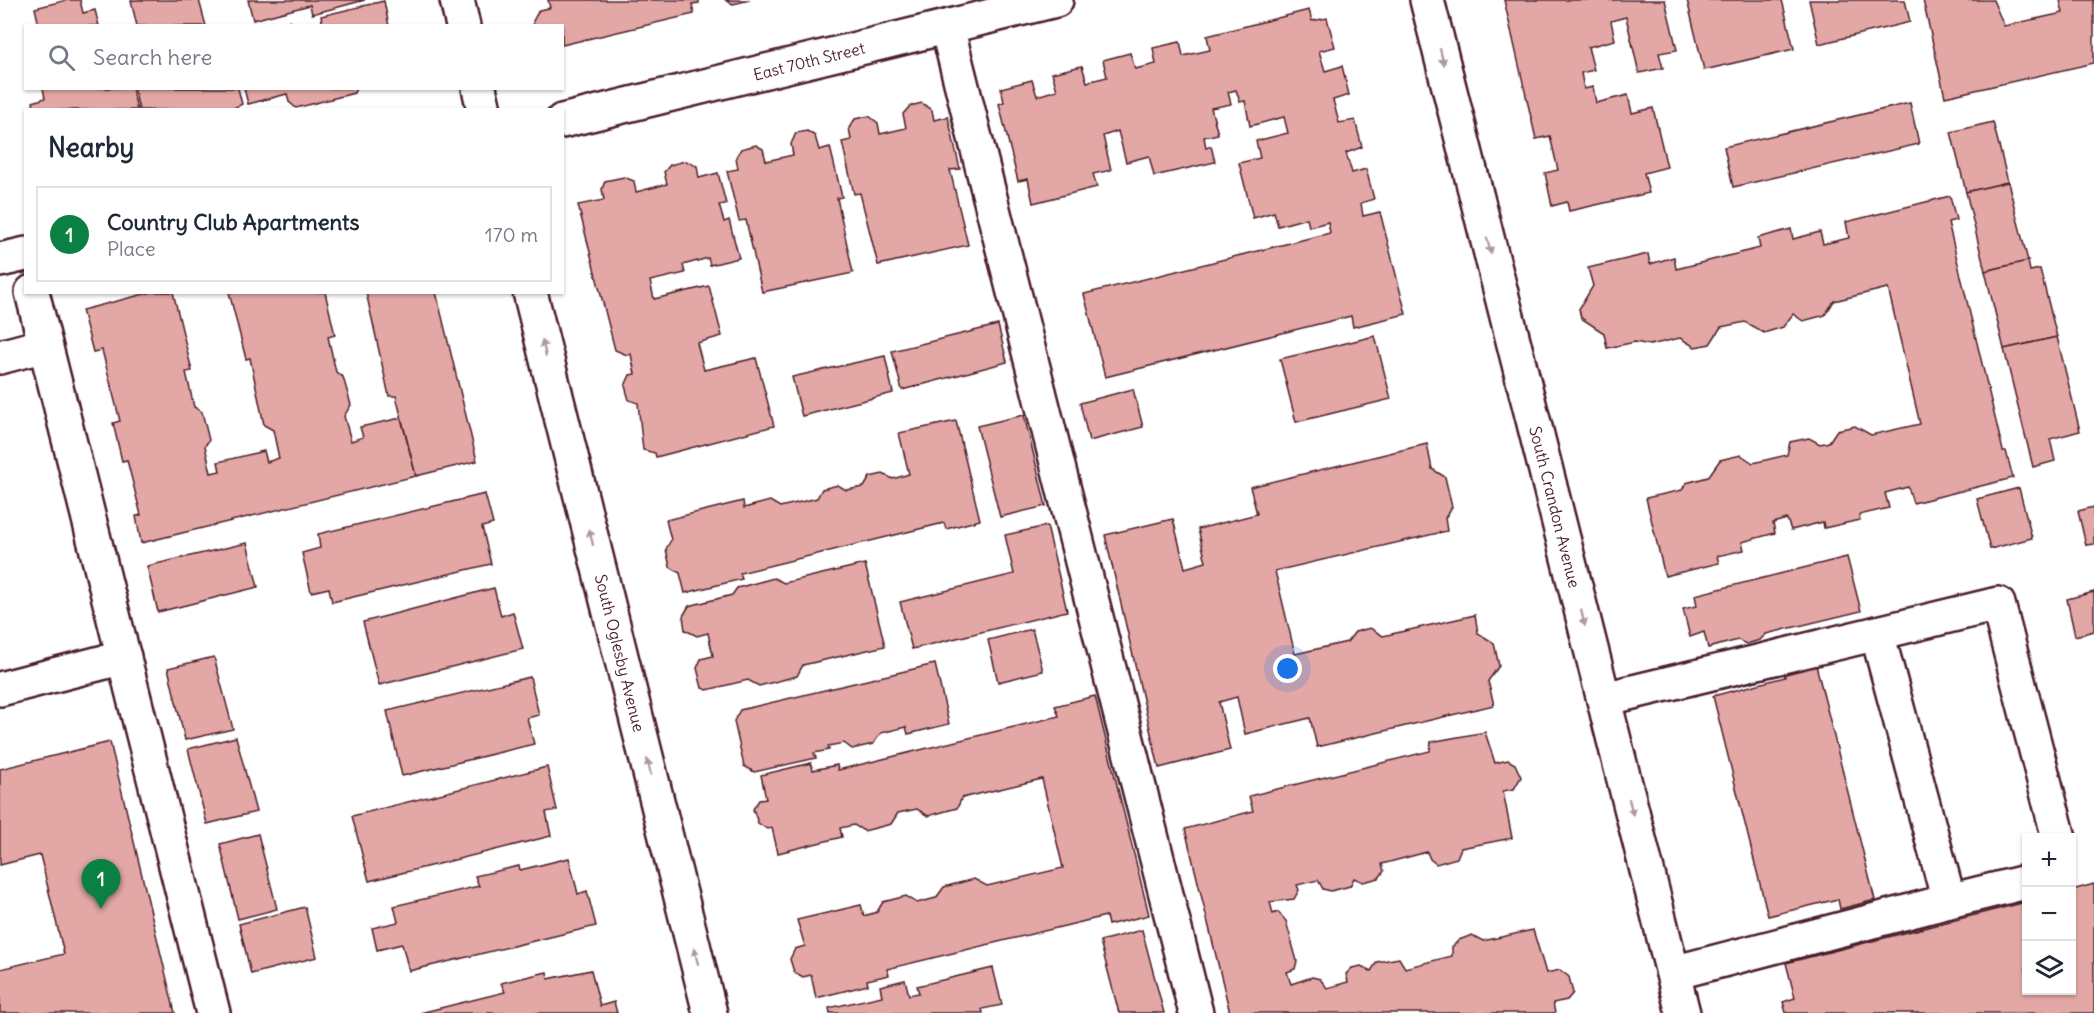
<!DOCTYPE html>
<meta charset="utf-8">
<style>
body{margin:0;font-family:Delius,sans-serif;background:#f6f6f7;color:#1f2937}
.controls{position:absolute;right:18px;bottom:18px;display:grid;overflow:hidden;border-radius:0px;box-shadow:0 2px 4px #0004}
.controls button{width:54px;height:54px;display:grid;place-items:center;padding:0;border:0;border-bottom:2px solid #e0e1e3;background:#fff;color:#1f2937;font:30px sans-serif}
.you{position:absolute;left:1288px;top:669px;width:21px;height:21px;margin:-15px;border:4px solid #fff;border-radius:50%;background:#1a73e8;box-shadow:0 0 0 9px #1a73e833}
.badge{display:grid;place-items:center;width:39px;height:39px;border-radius:50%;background:#0b8043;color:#fff;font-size:20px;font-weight:700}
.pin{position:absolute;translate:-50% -50px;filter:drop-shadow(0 2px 3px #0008)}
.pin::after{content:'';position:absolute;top:32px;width:21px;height:18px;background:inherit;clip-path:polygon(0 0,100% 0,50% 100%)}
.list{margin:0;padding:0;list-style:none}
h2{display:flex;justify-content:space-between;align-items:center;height:78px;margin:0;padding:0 24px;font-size:26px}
h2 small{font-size:20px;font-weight:400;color:#747a83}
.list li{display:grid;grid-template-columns:39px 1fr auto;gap:18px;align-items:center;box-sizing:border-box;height:96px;margin:0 12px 12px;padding:0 12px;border:2px solid #e0e1e3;border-radius:0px}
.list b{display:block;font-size:22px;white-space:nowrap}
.list p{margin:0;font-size:20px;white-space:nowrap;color:#747a83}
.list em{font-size:20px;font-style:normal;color:#747a83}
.icon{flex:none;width:33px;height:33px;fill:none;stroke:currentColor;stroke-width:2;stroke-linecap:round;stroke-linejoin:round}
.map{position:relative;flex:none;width:2094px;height:1013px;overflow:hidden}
.search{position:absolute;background:#fff;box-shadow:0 2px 4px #0004;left:24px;top:24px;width:540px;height:66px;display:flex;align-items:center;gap:15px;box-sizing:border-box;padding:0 21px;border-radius:0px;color:#747a83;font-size:22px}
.panel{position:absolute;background:#fff;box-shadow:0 2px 4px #0004;left:24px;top:108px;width:540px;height:186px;border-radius:0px}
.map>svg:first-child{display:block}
</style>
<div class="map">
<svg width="2094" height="1013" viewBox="0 0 2094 1013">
<rect width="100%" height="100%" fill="#fff"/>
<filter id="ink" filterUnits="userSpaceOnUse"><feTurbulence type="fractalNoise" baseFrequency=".0167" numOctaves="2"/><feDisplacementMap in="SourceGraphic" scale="12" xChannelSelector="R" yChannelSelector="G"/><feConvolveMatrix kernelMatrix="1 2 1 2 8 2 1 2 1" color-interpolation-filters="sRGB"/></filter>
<g filter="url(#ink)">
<!-- building -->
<g fill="#e3a8a5" stroke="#4a1f2b" stroke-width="1.5">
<polygon points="67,0 80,0 83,13 95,10 99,26 28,26 38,21 35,8"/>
<polygon points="135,0 199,0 206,26 137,26 131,1"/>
<polygon points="248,0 365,0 312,14 310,5 253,20"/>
<polygon points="548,0 699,0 699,3 692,4 694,14 562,45 562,26 534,26 533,21 539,10 550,8"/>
<polygon points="725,0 750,0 733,4"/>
<polygon points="1504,0 1665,0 1677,50 1659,53 1663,68 1639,73 1626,17 1611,21 1615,40 1588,47 1594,70 1581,73 1584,89 1593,87 1596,103 1628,95 1632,113 1653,108 1667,167 1644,173 1649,193 1569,211 1567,202 1552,206 1545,173 1558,170 1550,136 1536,139"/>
<polygon points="1687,0 1782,0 1794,49 1704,70"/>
<polygon points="1809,0 1905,0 1910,22 1819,44"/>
<polygon points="1923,0 1993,0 2004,26 2063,13 2060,0 2094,0 2094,63 1945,97"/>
<polygon points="384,1 389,26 323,26 321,16"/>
<polygon points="1309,10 1312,21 1327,18 1335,47 1319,51 1325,71 1342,66 1349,95 1333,100 1339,123 1355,120 1362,147 1346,153 1352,173 1366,169 1374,199 1361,203 1363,216 1380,212 1406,314 1353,327 1351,316 1105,377 1084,294 1330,233 1328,222 1309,227 1307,218 1278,226 1274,212 1253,218 1239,163 1260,158 1256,141 1288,133 1284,117 1250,126 1245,101 1240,102 1236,90 1228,92 1231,104 1211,108 1218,134 1204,137 1206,148 1211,146 1215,162 1154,176 1149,156 1126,162 1118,131 1103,136 1111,170 1093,174 1097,187 1033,203 1028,179 1018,181 999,104 1004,102 1001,88 1032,80 1037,96 1057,90 1052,73 1082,66 1087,82 1107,77 1103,60 1130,53 1135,69 1156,64 1153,48 1180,42 1183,56 1210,50 1207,36"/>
<polygon points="290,21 291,26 271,26"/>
<polygon points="43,88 132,88 137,110 35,110 33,102 45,98"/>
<polygon points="134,88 238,88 242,104 230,110 139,110"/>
<polygon points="244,88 356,88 354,93 296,108 289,102 287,94 248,104"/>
<polygon points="922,103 932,110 934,120 948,117 960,169 950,170 968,245 878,265 860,193 854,194 842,142 851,140 849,128 855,119 869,116 878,123 880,134 906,128 903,114 910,106"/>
<polygon points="1910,103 1919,144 1733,187 1724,147"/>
<polygon points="1993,122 2008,182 1966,192 1951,132"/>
<polygon points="807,131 815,136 819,150 830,147 842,197 837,198 853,273 762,292 746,220 739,221 727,171 738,169 736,157 741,149 756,145 763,149 766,161 793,155 791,144 796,133"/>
<polygon points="685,161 697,166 699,178 718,173 726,204 719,205 724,222 729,220 739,258 710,265 708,258 683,265 685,273 650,281 654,299 709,286 722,336 697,343 704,370 756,358 774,426 656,457 655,453 643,450 638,403 629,400 625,386 630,375 635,374 631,354 627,355 615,350 578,205 604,200 602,189 605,181 624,177 634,181 636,192 667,184 664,172 670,165"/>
<polygon points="2008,182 2028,261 1985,271 1966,192"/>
<polygon points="1950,196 1956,220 1948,222 2003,451 2006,451 2013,478 1913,503 1908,487 1885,493 1889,508 1859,515 1860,520 1824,528 1823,522 1791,530 1787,519 1773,523 1775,533 1742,542 1744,550 1717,556 1719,563 1665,576 1646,498 1682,490 1686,483 1708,477 1720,460 1741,455 1753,463 1787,455 1790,442 1809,438 1820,444 1829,442 1837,430 1855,426 1871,435 1920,424 1888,288 1834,301 1825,315 1803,321 1793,314 1783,327 1764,333 1745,322 1721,327 1710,344 1695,347 1680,338 1650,345 1635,342 1607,348 1604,333 1581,318 1579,309 1593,286 1588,268 1648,254 1650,264 1674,257 1676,269 1760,248 1758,238 1791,229 1793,239 1820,232 1823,244 1849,238 1846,222"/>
<polygon points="2028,261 2030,271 2040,269 2057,337 2004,349 1985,271"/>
<polygon points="152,292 173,292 192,371 186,372 194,407 202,412 209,440 205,446 211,473 220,471 218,462 264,451 267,462 279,458 273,430 264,425 250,358 246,359 229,292 325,292 335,335 328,337 336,372 343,377 351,405 344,416 351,441 363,437 360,427 401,418 416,476 141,543 136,516 141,515 127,460 122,461 113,423 120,421 102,350 93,352 82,310"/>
<polygon points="366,292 436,292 477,461 416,476 396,396 389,396"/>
<polygon points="998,325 1007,362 902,390 892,351"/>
<polygon points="1375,336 1391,399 1296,422 1280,359"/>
<polygon points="2057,337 2080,431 2050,439 2055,461 2033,467 2004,349"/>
<polygon points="885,356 893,393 802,416 792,377"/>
<polygon points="1133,389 1143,427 1089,441 1080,403"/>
<polygon points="1024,415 1046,506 1000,517 977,426"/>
<polygon points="956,421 980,520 946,529 944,523 740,573 742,579 685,593 680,573 670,567 666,549 671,540 666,520 743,501 744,508 770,501 780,507 817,498 822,489 838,485 846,490 864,487 870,477 883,474 893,479 909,474 899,433"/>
<polygon points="1427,444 1432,469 1445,477 1452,507 1445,518 1447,531 1275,571 1295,654 1347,642 1355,632 1370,628 1383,636 1475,615 1478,633 1494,643 1499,666 1488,681 1494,705 1317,747 1310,718 1245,734 1237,697 1219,702 1230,750 1159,768 1105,535 1173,519 1185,568 1206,562 1198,529 1257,514 1250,487"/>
<polygon points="2019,488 2032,538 1990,549 1977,499"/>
<polygon points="485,494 493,524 482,527 491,564 332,602 329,588 311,592 302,553 320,548 318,534"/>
<polygon points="2094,507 2094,544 2086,545 2078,511"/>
<polygon points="1047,526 1067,611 912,649 900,602 1014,574 1005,535"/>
<polygon points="247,543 258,587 158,612 147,566"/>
<polygon points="1847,557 1861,611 1766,634 1760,640 1746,644 1738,640 1708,648 1704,632 1690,637 1683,609 1697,606 1695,595"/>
<polygon points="865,564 885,646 803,665 797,676 759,686 748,680 707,690 702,688 697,668 701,659 713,656 708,633 697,636 685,630 683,616 689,606 732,595 737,588 774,578 784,583"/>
<polygon points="494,588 501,616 513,612 523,649 379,685 363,622"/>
<polygon points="2094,592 2094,631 2075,636 2067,599"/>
<polygon points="1032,629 1043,671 998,682 988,640"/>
<polygon points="214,657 233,729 185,740 168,668"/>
<polygon points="1815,661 1875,900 1840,909 1838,899 1768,916 1713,696 1785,677 1784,669"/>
<polygon points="935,664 949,724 908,734 906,727 881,733 873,744 852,749 844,743 828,746 829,750 814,753 816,758 754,772 744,766 734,721 740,710"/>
<polygon points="530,677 539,715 527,718 534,744 402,776 387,711"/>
<polygon points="1095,696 1149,915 1108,925 1106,916 887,969 889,975 867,980 868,985 816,998 811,975 803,977 794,972 790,959 795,949 805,946 797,920 861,905 864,916 877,912 883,902 906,896 917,903 936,898 944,887 974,879 987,886 1063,868 1042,779 962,798 957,808 928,816 917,809 898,813 891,824 864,831 854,825 840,828 842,837 778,853 772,828 767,829 758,823 753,809 759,800 766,799 761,775 811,763 813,770 837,765 838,770 1059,716 1055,706"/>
<polygon points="1485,732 1495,763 1508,760 1515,764 1521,777 1514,789 1503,791 1512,838 1461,848 1457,858 1436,864 1430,859 1427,852 1382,864 1384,871 1379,878 1363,882 1354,878 1350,886 1331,891 1323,889 1318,880 1297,885 1299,890 1294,899 1270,902 1273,914 1278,912 1286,921 1297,961 1295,969 1287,972 1291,984 1312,977 1320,979 1327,988 1348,982 1346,974 1352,968 1361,966 1371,971 1377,962 1399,958 1405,968 1452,956 1452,947 1459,940 1472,935 1483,941 1533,930 1546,973 1560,970 1569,977 1573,993 1567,1000 1553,1003 1555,1013 1230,1013 1185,829 1253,811 1249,796 1430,751 1431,742"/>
<polygon points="236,737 256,812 207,824 188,749"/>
<polygon points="110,742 175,1013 0,1013 0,969 64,954 40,855 0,865 0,769"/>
<polygon points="547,767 557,810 546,812 551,836 369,881 352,816"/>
<polygon points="258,834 277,909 238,919 220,844"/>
<polygon points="569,858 578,894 587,891 596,926 409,971 402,944 377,950 372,928 398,922 394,906 479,886 475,876 519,866 520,870"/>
<polygon points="2094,884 2094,1013 1786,1013 1783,1002 1795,998 1786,963 2026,902 2026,990 2072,990 2072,890"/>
<polygon points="305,907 317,957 251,974 239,924"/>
<polygon points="1142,930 1164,1013 1119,1013 1100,941"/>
<polygon points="993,968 1002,1005 982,1009 983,1013 830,1013 829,1008 882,996 880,986 905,980 909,995 919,993 917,986"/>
<polygon points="591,970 600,1006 614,1002 617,1013 420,1013 505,992 501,983 547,972 548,979"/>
</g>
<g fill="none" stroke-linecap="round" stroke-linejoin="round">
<!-- minor casing -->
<g stroke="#4a1f2b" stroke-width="38">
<g id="minor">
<polyline points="457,0 463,26"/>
<polyline points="1427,0 1683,1013"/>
<polyline points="947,27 1196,1013"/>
<polyline points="479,88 484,110"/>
<polyline points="562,121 1056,0"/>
<polyline points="0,260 26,254"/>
<polyline points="32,292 213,1013"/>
<polyline points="530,292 710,1013"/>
<polyline points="0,357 45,345"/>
<polyline points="1877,633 1949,901 2026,882"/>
<polyline points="0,689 124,657"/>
<polyline points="1604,699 1998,604 2059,838"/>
<polyline points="1673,973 1949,901"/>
</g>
</g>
<!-- minor -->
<use href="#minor" stroke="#fff" stroke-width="33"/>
</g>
<!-- one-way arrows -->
<defs><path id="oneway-solid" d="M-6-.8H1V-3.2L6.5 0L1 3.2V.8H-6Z" transform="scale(1.5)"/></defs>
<g fill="#ae9aa0">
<use href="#oneway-solid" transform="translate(1442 57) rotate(76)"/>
<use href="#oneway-solid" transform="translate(1489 246) rotate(76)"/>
<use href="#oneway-solid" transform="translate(544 348) rotate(-104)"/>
<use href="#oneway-solid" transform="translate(591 537) rotate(-104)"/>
<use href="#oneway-solid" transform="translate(1583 618) rotate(76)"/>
<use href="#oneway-solid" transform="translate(649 767) rotate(-104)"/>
<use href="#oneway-solid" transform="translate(1631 807) rotate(76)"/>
<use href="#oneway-solid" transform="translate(696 956) rotate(-104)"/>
</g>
</g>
<g text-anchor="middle" stroke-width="6" stroke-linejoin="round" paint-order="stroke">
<!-- street labels -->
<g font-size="16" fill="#4a1f2b" stroke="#fff">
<text transform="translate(809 61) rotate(-14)" y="6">East 70th Street</text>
<text transform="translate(1555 507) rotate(76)" y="6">South Crandon Avenue</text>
<text transform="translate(620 653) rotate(76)" y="6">South Oglesby Avenue</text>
</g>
</g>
</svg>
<div class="controls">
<button>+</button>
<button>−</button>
<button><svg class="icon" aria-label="layers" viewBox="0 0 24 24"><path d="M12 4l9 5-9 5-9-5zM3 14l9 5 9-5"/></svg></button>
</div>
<div class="you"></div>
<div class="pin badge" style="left:101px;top:909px">1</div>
<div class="search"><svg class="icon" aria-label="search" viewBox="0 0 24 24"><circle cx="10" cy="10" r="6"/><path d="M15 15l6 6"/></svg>Search here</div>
<section class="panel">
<h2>Nearby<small></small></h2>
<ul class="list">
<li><span class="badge">1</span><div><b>Country Club Apartments</b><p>Place</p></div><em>170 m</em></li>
</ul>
</section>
</div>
